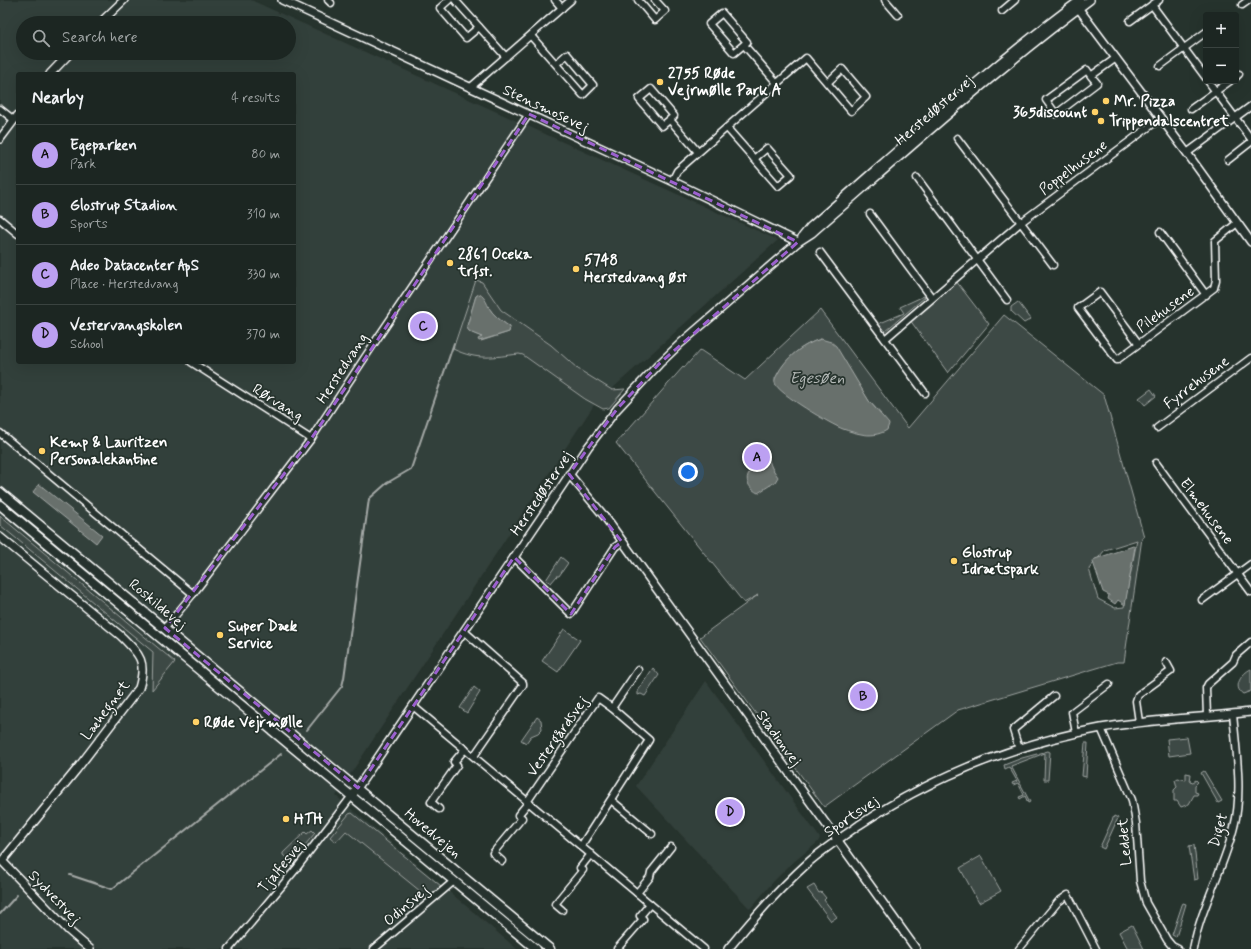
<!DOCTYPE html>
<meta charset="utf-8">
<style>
body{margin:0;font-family:Mynerve,sans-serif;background:#29322f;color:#f1f3f6}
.controls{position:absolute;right:12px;top:12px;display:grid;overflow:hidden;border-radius:4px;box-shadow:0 4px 16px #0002}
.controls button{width:36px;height:36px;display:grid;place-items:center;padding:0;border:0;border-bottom:1px solid #3a4340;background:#1c2622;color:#f1f3f6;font:20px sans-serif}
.you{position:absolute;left:688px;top:472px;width:14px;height:14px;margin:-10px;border:3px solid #fff;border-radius:50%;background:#1a73e8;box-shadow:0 0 0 6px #1a73e833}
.badge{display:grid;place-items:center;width:26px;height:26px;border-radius:50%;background:#bca0f2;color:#111;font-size:13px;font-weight:700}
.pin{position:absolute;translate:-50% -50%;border:2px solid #fff;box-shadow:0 1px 4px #0006}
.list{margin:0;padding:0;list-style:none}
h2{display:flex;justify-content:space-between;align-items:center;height:52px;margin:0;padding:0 16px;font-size:17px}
h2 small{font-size:13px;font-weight:400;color:#a0a5a5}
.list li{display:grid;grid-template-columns:26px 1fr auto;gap:12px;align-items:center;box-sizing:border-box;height:60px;padding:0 16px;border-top:1px solid #3a4340}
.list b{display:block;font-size:15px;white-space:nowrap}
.list p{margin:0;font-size:13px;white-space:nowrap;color:#a0a5a5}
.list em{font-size:13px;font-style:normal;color:#a0a5a5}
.icon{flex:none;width:22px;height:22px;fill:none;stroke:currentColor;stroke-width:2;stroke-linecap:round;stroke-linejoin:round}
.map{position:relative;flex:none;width:1251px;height:949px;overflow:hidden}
.search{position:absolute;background:#1c2622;box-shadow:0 4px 16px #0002;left:16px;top:16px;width:280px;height:44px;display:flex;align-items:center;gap:10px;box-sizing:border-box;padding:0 14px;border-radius:22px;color:#a0a5a5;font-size:15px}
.panel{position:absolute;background:#1c2622;box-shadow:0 4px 16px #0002;left:16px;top:72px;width:280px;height:292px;border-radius:4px}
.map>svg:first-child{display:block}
</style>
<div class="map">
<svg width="1251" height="949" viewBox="0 0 1251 949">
<rect width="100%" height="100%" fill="#26332d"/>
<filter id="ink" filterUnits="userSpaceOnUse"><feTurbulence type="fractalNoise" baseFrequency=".025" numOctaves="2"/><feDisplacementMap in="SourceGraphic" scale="8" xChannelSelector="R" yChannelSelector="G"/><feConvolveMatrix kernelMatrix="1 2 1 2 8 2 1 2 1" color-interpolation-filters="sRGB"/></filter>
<g filter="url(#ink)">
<!-- built -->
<g fill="#333f3a" fill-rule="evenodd">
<path d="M0,0H251L778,240L594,405L336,796L517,949H0ZM23,23H289V53H23ZM18,74H294V362H18Z"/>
<polygon points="706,681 820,838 818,842 790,865 773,882 750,909 636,786"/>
</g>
<!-- green -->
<g fill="#3e4944" stroke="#9ea4a2" fill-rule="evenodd">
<path d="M476,280L482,282L501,310L551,345L578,369L612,390L625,389L609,408L603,409L585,399L523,355L519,354C493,357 478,361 453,349ZM479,294C484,300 487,306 492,312C497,318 504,323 510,327L509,332L481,341L482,337L470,332L467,326L476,296Z"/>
<polygon points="956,281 989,324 948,373 910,320"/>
<polygon points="924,296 925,297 884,332 878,324 904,313 900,307"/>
<polygon points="1018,302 1031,319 1024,323 1011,311 1011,307"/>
<path d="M820,310L908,428L1004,315L1104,395L1144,537L1142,538L1124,662H1117L958,710L824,807L700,637L758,595L744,603L616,443L683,367L684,368L700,350L745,380ZM821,339L840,355L869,401L881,414L775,379C784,360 800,345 821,339ZM1137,540L1124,607L1115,608L1098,599L1089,569L1105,550Z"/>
<polygon points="1151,389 1156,396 1145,405 1139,398"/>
<polygon points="0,516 175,662 152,690 153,652 0,525"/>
<polygon points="561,557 568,563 559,576 557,576 551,583 546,580"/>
<polygon points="564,629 580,640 558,672 542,661"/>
<polygon points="653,668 659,675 645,696 641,694 638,695 638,691"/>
<path d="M1251,669V691L1243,694C1232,687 1242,673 1251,669Z"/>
<polygon points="474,687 480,692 467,713 460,708"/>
<polygon points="537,717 541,720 542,729 538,733 531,736 526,743 521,740"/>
<polygon points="1187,737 1190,753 1169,756 1167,739"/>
<polygon points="1085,743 1088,743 1086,777 1082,776"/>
<polygon points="1048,751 1050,752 1048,780 1044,780 1045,753 1011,766 1030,802 1028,803 1025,796 1020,799 1019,797 1024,795 1018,783 1013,785 1012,783 1017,781 1009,767 1005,769 1004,765 1022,758"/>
<polygon points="1204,771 1222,801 1218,803 1201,773"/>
<polygon points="1186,773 1191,774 1190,781 1193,782 1196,780 1198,782 1195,785 1195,792 1198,793 1197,795 1194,795 1189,804 1181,807 1177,801 1174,801 1174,790 1177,787 1175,780 1178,778 1186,780"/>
<polygon points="352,813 441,886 426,900 418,895 420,891 346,831 336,842 330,837 349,814"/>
<polygon points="1114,816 1118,818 1104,849 1100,847"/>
<polygon points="312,830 315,833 291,862 283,855 283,853 305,832 307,834"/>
<polygon points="1194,845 1198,879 1194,880 1189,846"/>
<polygon points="981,856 1001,891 979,903 960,868"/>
<polygon points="814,885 819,893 821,892 826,898 824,900 837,917 831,921 807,889"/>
<polygon points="1183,903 1186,904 1176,937 1172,935 1182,905"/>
<polygon points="1132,925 1144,949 1128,949 1119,932"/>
</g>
<!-- water -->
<g fill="#67706c" stroke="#a4a9a7">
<path d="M479,294C486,297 487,306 492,312C497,318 504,323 510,327L509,332L479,341L478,339L482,337L472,333L468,330L467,326L475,299L476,296Z"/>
<path d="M821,339L831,342L836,346L869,401L889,424L887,430C879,435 870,436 861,434C855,433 849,431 843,429C832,425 777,393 775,383C774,380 776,377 777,375C785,358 803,344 821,339Z"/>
<path d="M757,449C769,450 768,460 772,468C774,471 776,474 778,477L775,482L758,493C751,490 745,482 748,475C749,471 752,469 753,466C754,458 749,454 757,449Z"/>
<polygon points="39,484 102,535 96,543 33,492"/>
<polygon points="1133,546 1135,547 1125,605 1118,600 1115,604 1108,599 1109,595 1103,592 1093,562 1095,559"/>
</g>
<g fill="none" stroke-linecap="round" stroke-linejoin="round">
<!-- stream -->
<g stroke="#a4a9a7" stroke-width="2">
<polyline points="307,730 342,686 344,678 369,499 387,483 411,469 454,343"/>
<polyline points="70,875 112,889 281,754"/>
<polyline points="0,914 17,895"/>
</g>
<!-- minor casing -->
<g stroke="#fff" stroke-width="9">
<g id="minor">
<polyline points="328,0 331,3"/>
<polyline points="449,0 440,8 466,38 479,27"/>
<polyline points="455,0 506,57"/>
<polyline points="555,0 562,8"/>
<polyline points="638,0 655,20 665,11 655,0"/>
<polyline points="885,0 898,15"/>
<polyline points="1152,5 1206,78"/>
<polyline points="1242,5 1249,0"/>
<polyline points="1002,11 1015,0"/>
<polygon points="722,13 747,42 734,53 709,24"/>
<polyline points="1130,21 1159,0"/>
<polyline points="531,36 583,95 593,85 567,54 556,64"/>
<polyline points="744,45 777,83"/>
<polyline points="1160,66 1206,32"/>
<polyline points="1091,76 1097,83 1056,114 1046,100 1087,70 1091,76 1116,58"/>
<polyline points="1236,77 1239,74"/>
<polyline points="1208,81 1251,139"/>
<polyline points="471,87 571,0"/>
<polygon points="651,89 674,116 662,126 639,99"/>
<polyline points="0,109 14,120"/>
<polyline points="1191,109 1230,81"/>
<polyline points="670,120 698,152"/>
<polyline points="727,128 778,186 791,175 767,148 754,159"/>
<polyline points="957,138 1053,265"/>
<polyline points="1187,153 1251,106"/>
<polyline points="1228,160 1251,142"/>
<polyline points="917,178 1007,300"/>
<polyline points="672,181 677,171 806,58 851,111 866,97 842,69 827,83"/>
<polyline points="870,214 932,298"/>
<polyline points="0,219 18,234"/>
<polyline points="1160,232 1206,295"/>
<polyline points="820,252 925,393"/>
<polyline points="885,339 1020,223 1161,118"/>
<polyline points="1139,344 1100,292 1078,308 1117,360 1214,288 1216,280 1215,241 1237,223"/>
<polyline points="191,362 311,439"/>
<polyline points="1157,428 1251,358"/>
<polyline points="0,433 193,594"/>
<polyline points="1156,463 1251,592"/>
<polyline points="514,557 571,614 615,547 622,542"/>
<polyline points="1202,600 1251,564"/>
<polyline points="165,628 193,594 311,439 377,339 529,114"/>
<polyline points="464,631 523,683 523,685 474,756"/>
<polyline points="413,706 704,949"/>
<polyline points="612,708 638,670"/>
<polyline points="1207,716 1206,688 1208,684 1233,662 1236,655 1251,642"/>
<polyline points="1139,722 1136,701 1138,695 1171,671 1166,662"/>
<polyline points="1101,728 1132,800 1136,823 1140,881 1146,903 1167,940 1172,946 1178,949"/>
<polyline points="1076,733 1072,712 1109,684"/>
<polyline points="1019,749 1013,730 1054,696"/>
<polyline points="611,800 652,834"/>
<polyline points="527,802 598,698 612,708 649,740 581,846"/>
<polyline points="439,809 431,802 457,765 454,762 465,749"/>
<polyline points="502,861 493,853 522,818 518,815 528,803"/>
<polyline points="637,893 650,877 651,872 671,847"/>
<polyline points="562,910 555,904 583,870 580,868 591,854"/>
<polyline points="229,949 296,869 351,797"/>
<polyline points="374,949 454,881"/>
<polyline points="617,949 643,919 640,916 650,904"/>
<polyline points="1019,949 1058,902 1068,895 1096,949"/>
<path d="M1193,949C1201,907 1224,868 1234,827C1243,794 1236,748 1233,714"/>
</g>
</g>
<!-- tertiary casing -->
<g stroke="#fff" stroke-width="10">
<g id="tertiary">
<polyline points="282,0 672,181 798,242"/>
<polyline points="1076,5 1187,153 1251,242"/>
<polyline points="100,23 124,0"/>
<polyline points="50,74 70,53"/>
<polyline points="0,139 18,115"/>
<path d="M802,237L810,227C899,150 985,70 1080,0"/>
<polyline points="569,474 605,517 916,949"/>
<path d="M0,537L121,636C140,655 147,661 139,688L77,769L2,861L69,931L90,949"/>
<path d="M354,793L542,516L588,447L617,409L659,364L681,343L798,242L812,233C903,154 993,72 1090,0"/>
<path d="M728,949C753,918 780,888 810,861C825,848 842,837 859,825C932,777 1015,744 1101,728C1151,719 1201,718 1251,712"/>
</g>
</g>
<!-- secondary casing -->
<g stroke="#fff" stroke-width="11">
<g id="secondary">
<polyline points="0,492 550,949"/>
<polyline points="0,505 536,949"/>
</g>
</g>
<!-- minor -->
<use href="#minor" stroke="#26332d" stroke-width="6"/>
<!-- tertiary -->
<use href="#tertiary" stroke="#26332d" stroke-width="7"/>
<!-- secondary -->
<use href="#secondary" stroke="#26332d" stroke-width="8"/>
</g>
</g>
<!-- marked area -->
<path fill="none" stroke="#9c61cf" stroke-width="3" stroke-dasharray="8 5" stroke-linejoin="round" d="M529,114L798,242L659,364L617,409L569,474L622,542L615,547L571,614L514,557L358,788L165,628L311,439Z"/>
<!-- markers -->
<g fill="#ffd166" stroke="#26332d" stroke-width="1.5">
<circle cx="660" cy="82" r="4"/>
<circle cx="1106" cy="101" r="4"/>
<circle cx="1095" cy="112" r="4"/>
<circle cx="1101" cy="121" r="4"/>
<circle cx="450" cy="263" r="4"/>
<circle cx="576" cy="269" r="4"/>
<circle cx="42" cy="451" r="4"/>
<circle cx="954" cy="561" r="4"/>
<circle cx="220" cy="635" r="4"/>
<circle cx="196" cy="722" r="4"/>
<circle cx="286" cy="819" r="4"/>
</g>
<g text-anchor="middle" stroke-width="3.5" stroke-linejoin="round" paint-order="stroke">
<!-- poi labels -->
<g font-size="15" font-weight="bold" fill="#fff" stroke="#26332d" text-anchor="start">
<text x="668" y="78">2755 Røde<tspan x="668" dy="17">Vejrmølle Park A</tspan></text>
<text x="1114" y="106">Mr. Pizza</text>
<text x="1087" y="117" text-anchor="end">365discount</text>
<text x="1109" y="126">Trippendalscentret</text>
<text x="458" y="259">2861 Oceka<tspan x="458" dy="17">trfst.</tspan></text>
<text x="584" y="265">5748<tspan x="584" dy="17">Herstedvang øst</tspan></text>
<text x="50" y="447">Kemp &amp; Lauritzen<tspan x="50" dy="17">Personalekantine</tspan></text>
<text x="962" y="557">Glostrup<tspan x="962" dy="17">Idrætspark</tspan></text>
<text x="228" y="631">Super Dæk<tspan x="228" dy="17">Service</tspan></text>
<text x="204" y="727">Røde Vejrmølle</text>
<text x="294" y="824">HTH</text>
</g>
<!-- street labels -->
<g font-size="15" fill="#fff" stroke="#26332d">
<text transform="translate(546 108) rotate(25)" y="5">Stensmosevej</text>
<text transform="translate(934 110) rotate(-41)" y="5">Herstedøstervej</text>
<text transform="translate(1073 167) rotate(-37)" y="5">Poppelhusene</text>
<text transform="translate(1165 309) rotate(-36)" y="5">Pilehusene</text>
<text transform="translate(342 368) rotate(-57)" y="5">Herstedvang</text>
<text transform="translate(1196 382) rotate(-37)" y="5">Fyrrehusene</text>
<text transform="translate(278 402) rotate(32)" y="5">Rørvang</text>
<text transform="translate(541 493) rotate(-56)" y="5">Herstedøstervej</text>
<text transform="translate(1207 511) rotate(53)" y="5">Elmehusene</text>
<text transform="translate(158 604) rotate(40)" y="5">Roskildevej</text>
<text transform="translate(105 710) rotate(-53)" y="5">Læhegnet</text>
<text transform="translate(557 736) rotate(-55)" y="5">Vestergårdsvej</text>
<text transform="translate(779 738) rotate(54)" y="5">Stadionvej</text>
<text transform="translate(851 816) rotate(-34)" y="5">Sportsvej</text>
<text transform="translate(1218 830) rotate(-74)" y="5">Diget</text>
<text transform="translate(433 833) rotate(40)" y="5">Hovedvejen</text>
<text transform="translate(1124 842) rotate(-95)" y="5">Leddet</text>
<text transform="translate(281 866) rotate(-51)" y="5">Tjalfesvej</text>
<text transform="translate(55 897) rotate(46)" y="5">Sydvestvej</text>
<text transform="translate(406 905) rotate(-41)" y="5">Odinsvej</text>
</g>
<!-- water labels -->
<g font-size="16" font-style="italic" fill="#b3b8b6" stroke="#26332d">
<text x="817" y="383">Egesøen</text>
</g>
</g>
</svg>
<div class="controls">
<button>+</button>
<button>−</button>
</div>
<div class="you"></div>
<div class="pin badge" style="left:757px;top:457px">A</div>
<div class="pin badge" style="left:863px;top:696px">B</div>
<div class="pin badge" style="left:423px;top:326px">C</div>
<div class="pin badge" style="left:730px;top:812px">D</div>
<div class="search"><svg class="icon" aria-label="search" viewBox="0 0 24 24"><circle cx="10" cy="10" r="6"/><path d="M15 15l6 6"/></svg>Search here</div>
<section class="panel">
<h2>Nearby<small>4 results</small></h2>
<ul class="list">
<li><span class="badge">A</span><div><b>Egeparken</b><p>Park</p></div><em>80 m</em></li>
<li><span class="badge">B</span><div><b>Glostrup Stadion</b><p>Sports</p></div><em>310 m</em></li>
<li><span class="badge">C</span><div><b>Adeo Datacenter ApS</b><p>Place · Herstedvang</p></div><em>330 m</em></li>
<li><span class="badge">D</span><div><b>Vestervangskolen</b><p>School</p></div><em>370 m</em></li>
</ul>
</section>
</div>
